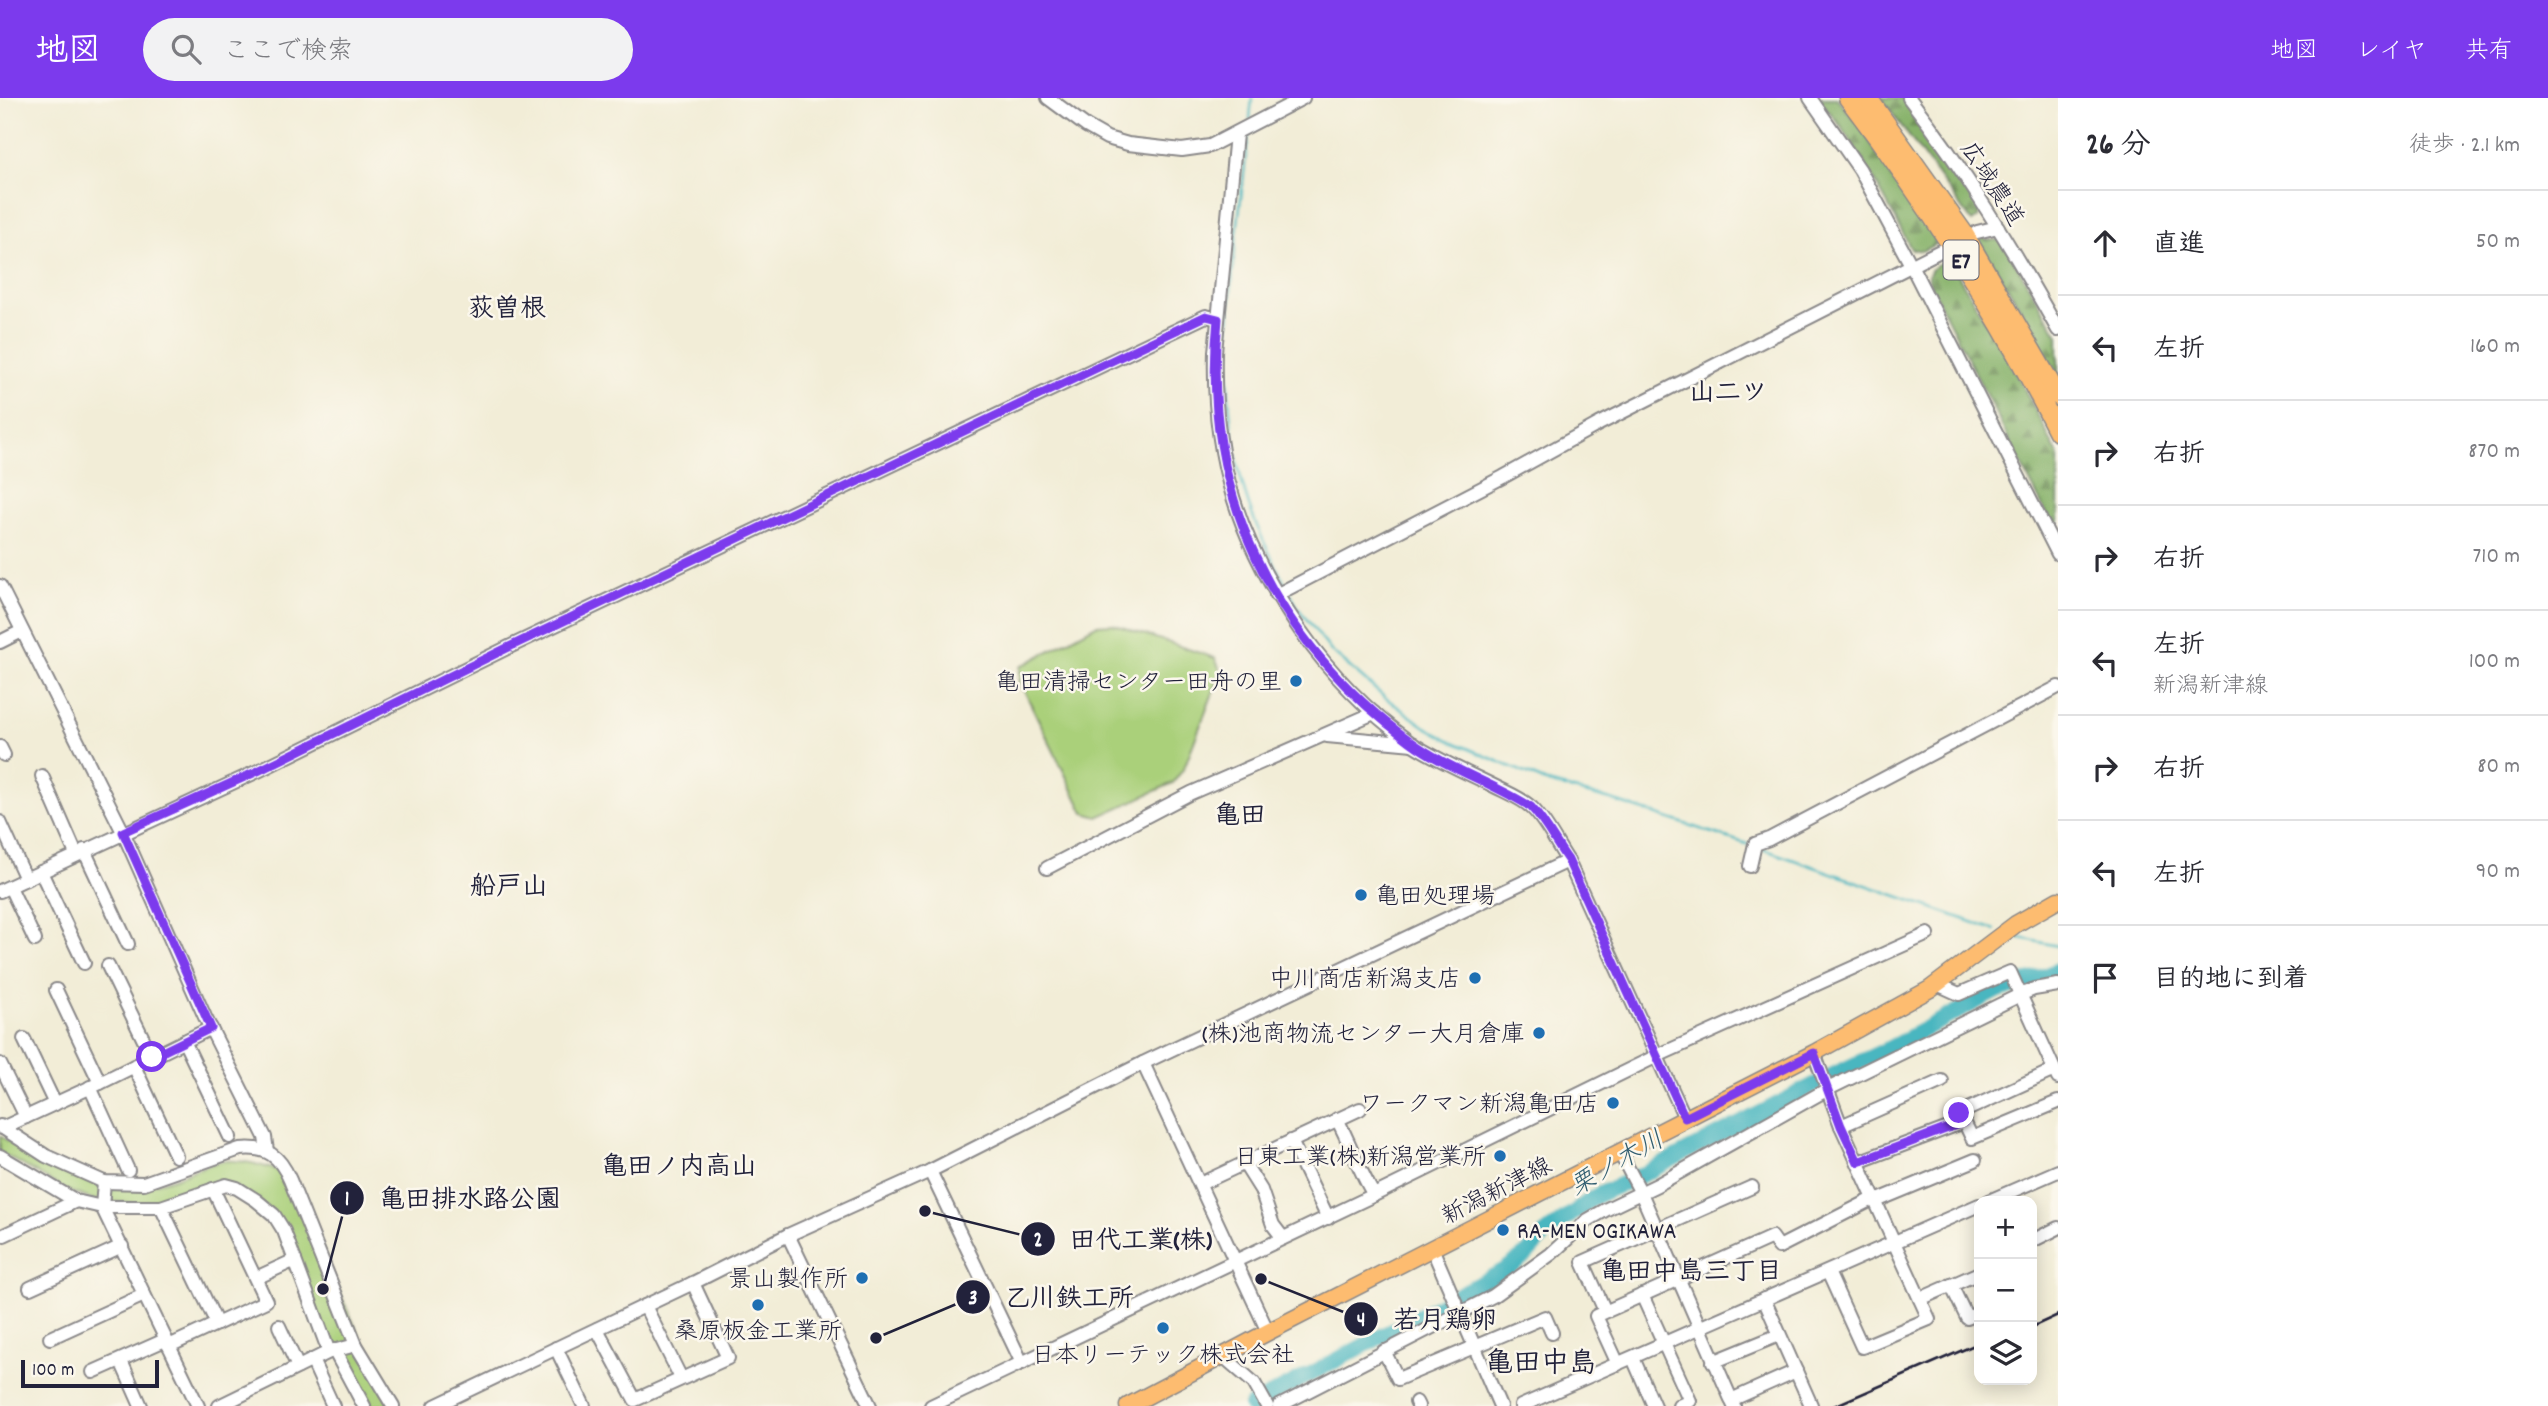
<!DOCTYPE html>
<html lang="ja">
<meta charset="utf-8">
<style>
body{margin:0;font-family:Dekko,"Klee One",sans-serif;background:#f2f2f3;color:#2b2b33}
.controls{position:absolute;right:21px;bottom:21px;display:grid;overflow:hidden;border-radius:14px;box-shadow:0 4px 18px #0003}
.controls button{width:63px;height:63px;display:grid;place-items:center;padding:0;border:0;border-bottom:2px solid #e1e1e2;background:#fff;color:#2b2b33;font:35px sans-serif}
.scale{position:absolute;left:21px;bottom:18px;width:138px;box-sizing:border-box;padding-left:7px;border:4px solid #22223b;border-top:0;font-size:19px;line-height:24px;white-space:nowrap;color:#22223b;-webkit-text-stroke:5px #fbf7ec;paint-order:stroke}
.stop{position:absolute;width:21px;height:21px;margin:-16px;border:5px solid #7c3aed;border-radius:50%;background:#fff}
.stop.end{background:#7c3aed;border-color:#fff;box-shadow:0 2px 7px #0008}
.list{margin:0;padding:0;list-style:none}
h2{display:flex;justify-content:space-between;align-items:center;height:91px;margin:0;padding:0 28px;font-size:30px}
h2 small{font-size:23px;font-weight:400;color:#7c7c81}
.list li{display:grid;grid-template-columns:46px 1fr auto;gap:21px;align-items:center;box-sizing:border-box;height:105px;padding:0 28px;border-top:2px solid #e1e1e2}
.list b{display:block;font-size:26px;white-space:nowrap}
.list p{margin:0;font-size:23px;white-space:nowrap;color:#7c7c81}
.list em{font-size:23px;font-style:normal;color:#7c7c81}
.icon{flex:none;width:38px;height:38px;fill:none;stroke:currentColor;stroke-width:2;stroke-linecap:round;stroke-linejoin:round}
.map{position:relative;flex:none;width:2058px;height:1308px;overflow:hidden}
header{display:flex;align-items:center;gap:42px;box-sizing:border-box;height:98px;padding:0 35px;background:#7c3aed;color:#fff}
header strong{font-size:33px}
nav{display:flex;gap:38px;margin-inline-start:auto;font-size:24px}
.search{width:490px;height:63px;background:#f2f2f3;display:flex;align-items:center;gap:18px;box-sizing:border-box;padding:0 24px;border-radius:38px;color:#7c7c81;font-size:26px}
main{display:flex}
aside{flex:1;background:#fff}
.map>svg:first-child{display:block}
</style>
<header>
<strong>地図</strong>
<div class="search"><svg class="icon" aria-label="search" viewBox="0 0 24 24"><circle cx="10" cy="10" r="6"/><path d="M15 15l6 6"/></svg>ここで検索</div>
<nav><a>地図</a><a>レイヤ</a><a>共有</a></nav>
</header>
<main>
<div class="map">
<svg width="2058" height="1308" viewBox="0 0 2058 1308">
<defs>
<pattern id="forest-firs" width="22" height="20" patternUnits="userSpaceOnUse" patternTransform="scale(1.75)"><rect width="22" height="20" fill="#87b26a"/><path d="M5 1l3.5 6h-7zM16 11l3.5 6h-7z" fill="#6e9058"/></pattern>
</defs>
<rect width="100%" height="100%" fill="#fbf7ec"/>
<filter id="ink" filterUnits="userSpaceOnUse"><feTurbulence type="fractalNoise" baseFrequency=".0143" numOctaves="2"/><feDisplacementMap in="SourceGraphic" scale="14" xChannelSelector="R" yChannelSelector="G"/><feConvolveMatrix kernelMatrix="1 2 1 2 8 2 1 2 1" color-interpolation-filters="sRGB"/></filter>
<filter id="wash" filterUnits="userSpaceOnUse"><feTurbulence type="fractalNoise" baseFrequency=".00686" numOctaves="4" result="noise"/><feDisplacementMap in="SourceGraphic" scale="28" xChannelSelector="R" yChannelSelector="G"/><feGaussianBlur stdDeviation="1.57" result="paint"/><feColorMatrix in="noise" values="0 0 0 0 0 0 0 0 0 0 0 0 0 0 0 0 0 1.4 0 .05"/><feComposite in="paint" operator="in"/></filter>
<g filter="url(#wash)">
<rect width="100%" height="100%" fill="#f2edd7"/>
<!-- green -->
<g fill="#aad07a" stroke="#66795a" stroke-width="2">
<polygon points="1113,526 1215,560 1221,574 1184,670 1173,685 1098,719 1084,715 1020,584 1020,569 1096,527"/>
<path d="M0,1038C47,1067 94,1095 151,1086C174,1083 195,1070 218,1064C242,1059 269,1070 292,1077L315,1140L391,1308H372L346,1259L328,1242L283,1125L221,1084L148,1106L97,1103L68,1093L0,1054Z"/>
</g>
<!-- forest -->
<g fill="url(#forest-firs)" stroke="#546a52" stroke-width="2">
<path d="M1818,0H1837L1859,27L1938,145L1922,153L1911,151C1883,97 1858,46 1818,0Z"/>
<polygon points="1881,0 1906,0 1981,109 1978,120 1972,124"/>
<polygon points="1982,137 1986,142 2002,142 2058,237 2058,278 2024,216 1977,140"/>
<path d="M1949,161L2020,282L2058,357V439L1929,184C1927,170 1937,166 1949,161Z"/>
</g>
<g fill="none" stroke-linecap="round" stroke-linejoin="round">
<!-- stream -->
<g stroke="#48b6c0" stroke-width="2.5">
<polyline points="1250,21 1252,0"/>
<path d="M1249,31C1237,147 1210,285 1246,398C1255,428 1271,458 1285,486"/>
<polyline points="1290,495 1298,510 1331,553 1383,598 1424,628 1453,644 1551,686 1611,702 1750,747"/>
<polyline points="1760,750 1995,832"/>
<polyline points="2011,838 2058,848"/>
</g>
<!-- river -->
<polyline stroke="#48b6c0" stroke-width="16" points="1251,1308 1505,1172 1527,1156 1544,1137 1596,1098 1650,1073 1837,975 1888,951 1998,892 2039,880 2058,872"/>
</g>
</g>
<g filter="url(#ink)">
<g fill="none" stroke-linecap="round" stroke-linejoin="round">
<!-- minor casing -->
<g stroke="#8a8889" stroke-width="16">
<g id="minor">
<polyline points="1048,0 1086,28 1107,40 1128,46 1182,52 1210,48 1303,0"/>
<polyline points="1810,0 1860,72 1912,169 2058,456"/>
<path d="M1909,0C1965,72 2013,152 2058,232"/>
<path d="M1236,36L1215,254C1212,362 1239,444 1300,532C1331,576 1368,614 1411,645C1437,662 1468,675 1496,689C1508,695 1523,701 1532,710C1546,723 1557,747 1568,763L1685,1020"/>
<polyline points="1977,134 1998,129"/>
<polyline points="0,488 123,734 205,919 265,1039 267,1053"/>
<polyline points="1276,497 1503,379 1599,326 1944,151"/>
<polyline points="0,544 22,533"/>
<polyline points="1327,638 1413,646"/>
<polyline points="0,649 4,657"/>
<polyline points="42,678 76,756"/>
<polyline points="0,724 26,781"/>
<polyline points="84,752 128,846"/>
<polyline points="1750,768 1755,746 1769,741 2058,589"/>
<polyline points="1047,770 1191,695 1374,615"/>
<polyline points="41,774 84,865"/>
<polyline points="10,789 35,842"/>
<polyline points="0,793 258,673 509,549 1206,218 1218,221"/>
<polyline points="108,868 152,959"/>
<polyline points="1937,886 1959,896 2010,874 2058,980"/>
<polyline points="56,892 100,985"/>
<polyline points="24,941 55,1006"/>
<polyline points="184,943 230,1039"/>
<polyline points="1814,955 1841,1028 1929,1221 1862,1249 1828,1174"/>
<polyline points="1143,965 1268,1234"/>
<polyline points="0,966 26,1019"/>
<polyline points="134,968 176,1058"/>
<polyline points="2054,972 1960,1015 1972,1040 2058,1004"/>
<polyline points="90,989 128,1072"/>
<path d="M1337,1021C1351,1047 1359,1073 1374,1097"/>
<path d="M0,1028L46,1058L104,1084L144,1085L240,1051C267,1048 280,1058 290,1082L356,1247L393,1308"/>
<polyline points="1841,1028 1942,983"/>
<polyline points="2,1030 100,985 211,930"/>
<polyline points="1291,1043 1328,1120"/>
<polyline points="1620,1055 1641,1095 1734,1308"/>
<polyline points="0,1058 76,1103 102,1109 161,1109 226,1087 237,1090 256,1102 274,1117 284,1133 329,1254"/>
<polyline points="1858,1064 1964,1024"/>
<polyline points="1244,1065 1261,1092 1273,1127 1283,1140"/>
<polyline points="930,1073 1022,1265"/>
<polyline points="104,1084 102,1109 198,1308"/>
<polyline points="1200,1086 1360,1011"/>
<polyline points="1876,1103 1975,1062"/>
<polyline points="1989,1103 2058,1073"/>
<polyline points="161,1109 217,1226"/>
<polyline points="4,1137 76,1103"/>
<polyline points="788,1137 870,1308"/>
<polyline points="2032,1143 2058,1130"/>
<polyline points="1432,1150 1500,1308"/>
<polyline points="256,1180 295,1162"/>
<polyline points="1951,1187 1967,1220 1979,1215"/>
<polyline points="30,1190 122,1148"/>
<polyline points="1642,1197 1690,1303 1679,1308"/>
<polyline points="1764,1201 1811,1307 1810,1308"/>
<polyline points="1920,1201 1979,1175"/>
<polyline points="645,1208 681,1280"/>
<polyline points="1605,1213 1583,1164 1752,1089"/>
<polyline points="279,1228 298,1269"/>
<polyline points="597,1231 635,1302 728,1260 693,1185"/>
<polyline points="50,1240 144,1197"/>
<polyline points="169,1248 266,1203 213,1091"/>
<polyline points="556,1250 584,1308"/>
<polyline points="334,1252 364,1308"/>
<polyline points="1384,1253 1398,1281 1545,1219 1552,1235"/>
<polyline points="1223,1258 1254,1285 1267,1308"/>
<polyline points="1633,1260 1654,1308"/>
<polyline points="312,1262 333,1308"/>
<polyline points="121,1263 141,1308"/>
<polyline points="1713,1264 1779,1237"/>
<polyline points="1618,1266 1596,1218 1772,1139 1779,1149 1875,1100"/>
<polyline points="93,1274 165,1242"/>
<polyline points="1731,1302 1796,1273"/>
<polyline points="1416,1304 1418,1308"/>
<polyline points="219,1308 329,1254 356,1247"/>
<polyline points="435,1308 693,1185 788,1137 930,1073 1143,965 1568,763"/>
<polyline points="931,1308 1374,1097 1657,958 1928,836"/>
<polyline points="1279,1308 1493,1198 1551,1156 1588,1122 1607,1111 1657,1087 1828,991 2022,896 2034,891 2058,887"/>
<polyline points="1521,1308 1979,1107"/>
</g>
</g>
<!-- major casing -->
<g stroke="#8a8889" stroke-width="19">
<polyline id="major" points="1128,1308 1268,1234 1814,955 1930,891 2016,826 2058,802"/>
</g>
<!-- highway casing -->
<g stroke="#8a8889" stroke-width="21">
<g id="highway">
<path d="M1848,0C1928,105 1998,216 2058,334"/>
<polyline points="1868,0 1963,134 2058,298"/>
</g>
</g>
<!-- minor -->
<use href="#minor" stroke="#fff" stroke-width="12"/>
<!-- major -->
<use href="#major" stroke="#fdbc6f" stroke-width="16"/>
<!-- highway -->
<use href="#highway" stroke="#fdbc6f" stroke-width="18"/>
<!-- rail -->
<g stroke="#22223b" stroke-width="2.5">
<polyline points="2032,1229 2058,1217"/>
<polyline points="1834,1308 1979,1245"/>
</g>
</g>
</g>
<g fill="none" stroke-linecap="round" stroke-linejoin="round" filter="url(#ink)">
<!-- route -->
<path stroke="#7c3aed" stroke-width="9" d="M152,959L211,930L123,734L258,673L509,549L1206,218L1218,221C1200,392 1272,542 1410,643C1446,670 1493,685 1531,709C1546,725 1555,744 1568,762L1685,1020L1814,955L1841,1028L1858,1064L1964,1024L1959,1015"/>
</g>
<!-- markers -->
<g fill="#1f6fb2" stroke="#fbf7ec" stroke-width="2.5">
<circle cx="1296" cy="583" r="7"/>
<circle cx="1361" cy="797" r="7"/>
<circle cx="1475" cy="880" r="7"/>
<circle cx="1539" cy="935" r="7"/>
<circle cx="1613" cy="1005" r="7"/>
<circle cx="1500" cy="1058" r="7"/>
<circle cx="1503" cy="1132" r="7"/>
<circle cx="862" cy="1180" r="7"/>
<circle cx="758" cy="1207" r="7"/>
<circle cx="1163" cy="1230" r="7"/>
</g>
<g text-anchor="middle" stroke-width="5" stroke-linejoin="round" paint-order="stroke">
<!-- shield labels -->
<rect fill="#fbf7ec" stroke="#636270" stroke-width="2" x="1943.5" y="142.5" width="35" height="39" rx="5"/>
<g font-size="23" font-weight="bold" fill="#22223b">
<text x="1961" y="170">E7</text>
</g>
<!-- street labels -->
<g font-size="24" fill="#22223b" stroke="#fbf7ec">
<text transform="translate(1993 85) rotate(57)" y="8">広域農道</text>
<text transform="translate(1496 1092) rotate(-27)" y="8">新潟新津線</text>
</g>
<!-- poi labels -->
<g font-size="24" fill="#22223b" stroke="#fbf7ec" text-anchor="end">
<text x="1282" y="591">亀田清掃センター田舟の里</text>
<text x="1375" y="805" text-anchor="start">亀田処理場</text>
<text x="1461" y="888">中川商店新潟支店</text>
<text x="1525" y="943">(株)池商物流センター大月倉庫</text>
<text x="1599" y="1013">ワークマン新潟亀田店</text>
<text x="1486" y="1066">日東工業(株)新潟営業所</text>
<text x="1517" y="1140" text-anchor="start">RA-MEN OGIKAWA</text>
<text x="848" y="1188">景山製作所</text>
<text x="758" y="1240" text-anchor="middle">桑原板金工業所</text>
<text x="1163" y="1264" text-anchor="middle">日本リーテック株式会社</text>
</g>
<!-- neighbourhood labels -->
<g font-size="26" font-weight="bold" fill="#22223b" stroke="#fbf7ec">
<text x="507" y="218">荻曽根</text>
<text x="1728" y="302">山二ツ</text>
<text x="1240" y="725">亀田</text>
<text x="509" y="796">船戸山</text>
<text x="679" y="1076">亀田ノ内高山</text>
<text x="1691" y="1181">亀田中島三丁目</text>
</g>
<!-- water labels -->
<g font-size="26" font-style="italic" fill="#315d70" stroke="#fbf7ec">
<text transform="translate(1616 1064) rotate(-30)" y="9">栗ノ木川</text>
</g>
<!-- quarter labels -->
<g font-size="28" font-weight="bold" fill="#22223b" stroke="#fbf7ec">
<text x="1541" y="1273">亀田中島</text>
</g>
</g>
<!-- callouts -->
<path fill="none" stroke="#22223b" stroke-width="2.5" d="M323 1191L347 1100M925 1113L1038 1141M876 1240L973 1199M1261 1181L1361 1221"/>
<g fill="#22223b" stroke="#fbf7ec" stroke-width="2.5">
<circle cx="323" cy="1191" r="7"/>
<circle cx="925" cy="1113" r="7"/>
<circle cx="876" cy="1240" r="7"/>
<circle cx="1261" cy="1181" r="7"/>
<circle cx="347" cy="1100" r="18"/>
<circle cx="1038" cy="1141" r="18"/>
<circle cx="973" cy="1199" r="18"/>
<circle cx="1361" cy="1221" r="18"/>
</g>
<g font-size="21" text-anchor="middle" font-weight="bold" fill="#fff">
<text x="347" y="1107">1</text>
<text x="1038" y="1148">2</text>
<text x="973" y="1206">3</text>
<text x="1361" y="1228">4</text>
</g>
<g font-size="26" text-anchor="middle" font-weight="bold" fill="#22223b" stroke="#fbf7ec" stroke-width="5" stroke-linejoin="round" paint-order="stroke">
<text x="470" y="1109">亀田排水路公園</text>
<text x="1141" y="1150">田代工業(株)</text>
<text x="1069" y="1208">乙川鉄工所</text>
<text x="1445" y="1230">若月鶏卵</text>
</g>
</svg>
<div class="controls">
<button>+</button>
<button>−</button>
<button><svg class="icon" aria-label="layers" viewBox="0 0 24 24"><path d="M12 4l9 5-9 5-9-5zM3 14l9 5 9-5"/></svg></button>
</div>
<div class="scale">100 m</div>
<div class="stop" style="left:152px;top:959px"></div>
<div class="stop end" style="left:1959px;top:1015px"></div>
</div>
<aside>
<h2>26 分<small>徒歩 · 2.1 km</small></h2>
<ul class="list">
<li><svg class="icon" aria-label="ahead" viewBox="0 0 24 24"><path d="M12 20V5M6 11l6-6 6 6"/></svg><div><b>直進</b></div><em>50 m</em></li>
<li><svg class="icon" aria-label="left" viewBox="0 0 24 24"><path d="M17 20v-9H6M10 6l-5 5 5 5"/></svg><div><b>左折</b></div><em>160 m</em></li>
<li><svg class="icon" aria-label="right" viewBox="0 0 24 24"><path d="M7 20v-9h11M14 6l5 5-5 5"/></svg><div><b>右折</b></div><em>870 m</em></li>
<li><svg class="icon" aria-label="right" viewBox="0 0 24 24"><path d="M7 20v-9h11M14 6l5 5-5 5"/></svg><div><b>右折</b></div><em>710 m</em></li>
<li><svg class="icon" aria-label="left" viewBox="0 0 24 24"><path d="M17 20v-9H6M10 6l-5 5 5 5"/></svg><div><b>左折</b><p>新潟新津線</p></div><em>100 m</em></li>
<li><svg class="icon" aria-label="right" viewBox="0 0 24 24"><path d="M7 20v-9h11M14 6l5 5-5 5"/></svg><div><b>右折</b></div><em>80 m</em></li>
<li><svg class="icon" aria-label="left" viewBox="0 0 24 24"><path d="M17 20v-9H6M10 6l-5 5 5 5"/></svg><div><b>左折</b></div><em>90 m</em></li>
<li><svg class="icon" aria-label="arrive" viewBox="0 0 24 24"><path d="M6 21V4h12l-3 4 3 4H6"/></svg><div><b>目的地に到着</b></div></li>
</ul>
</aside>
</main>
